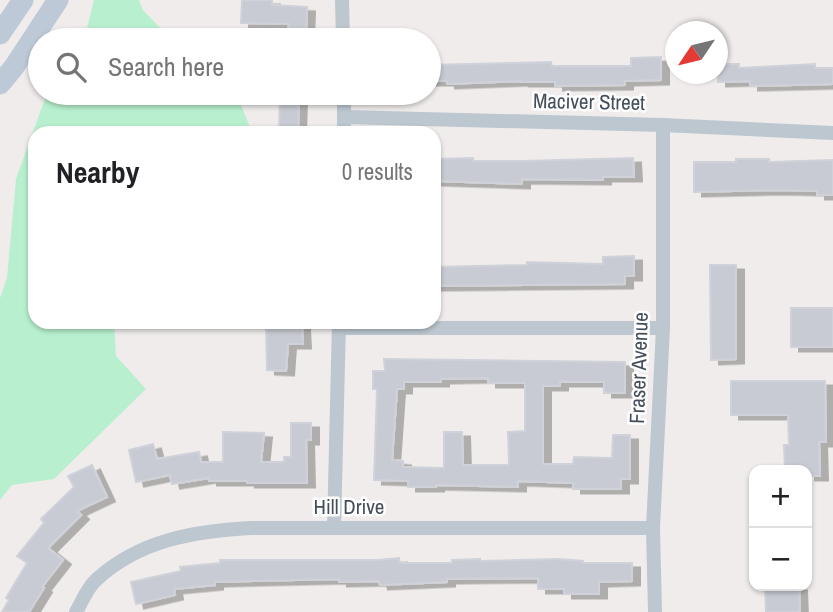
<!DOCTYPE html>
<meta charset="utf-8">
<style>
body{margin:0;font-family:"Archivo Narrow",sans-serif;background:#f2f2f2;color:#202124}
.controls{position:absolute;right:21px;bottom:21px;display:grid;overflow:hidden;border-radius:14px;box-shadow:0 2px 5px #0004}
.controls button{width:63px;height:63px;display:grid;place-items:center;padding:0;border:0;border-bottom:2px solid #e0e0e0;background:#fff;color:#202124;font:35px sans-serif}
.compass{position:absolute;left:665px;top:21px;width:63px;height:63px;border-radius:50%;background:#fff;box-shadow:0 2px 5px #0004;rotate:235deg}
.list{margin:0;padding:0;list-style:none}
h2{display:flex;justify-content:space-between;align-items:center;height:91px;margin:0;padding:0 28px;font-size:30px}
h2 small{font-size:23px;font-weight:400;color:#757577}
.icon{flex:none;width:38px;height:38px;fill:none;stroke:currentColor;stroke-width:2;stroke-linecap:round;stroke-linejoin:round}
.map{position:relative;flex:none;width:833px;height:612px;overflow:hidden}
.search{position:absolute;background:#fff;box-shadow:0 2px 5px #0004;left:28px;top:28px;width:413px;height:77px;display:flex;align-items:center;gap:18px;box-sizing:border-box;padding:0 24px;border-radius:38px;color:#757577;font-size:26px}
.panel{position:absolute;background:#fff;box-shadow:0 2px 5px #0004;left:28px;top:126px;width:413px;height:203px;border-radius:21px}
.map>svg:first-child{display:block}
</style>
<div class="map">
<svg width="833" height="612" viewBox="0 0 833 612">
<defs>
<filter id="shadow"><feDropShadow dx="8" dy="4.5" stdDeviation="0" flood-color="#0004"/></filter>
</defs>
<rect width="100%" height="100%" fill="#f0ecec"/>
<!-- green -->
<g fill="#b8f0cf">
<polygon points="94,0 139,0 143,10 165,33 187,40 84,40"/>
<polygon points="47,93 236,93 250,127 248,133 35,133 35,322 114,322 116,356 146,389 54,479 12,485 0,500 0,298 7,278 16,179"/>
</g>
<!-- building -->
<g fill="#c8cbd3" stroke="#d0d2d9" stroke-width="2" fill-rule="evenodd" filter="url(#shadow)">
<polygon points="242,0 272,0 272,5 307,7 306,35 288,35 289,24 241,23"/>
<polygon points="661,57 661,80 625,81 625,85 555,86 555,82 521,82 521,81 447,84 447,81 429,81 429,65 551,62 552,66 631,66 631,58"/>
<polygon points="718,64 739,64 739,68 815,64 815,68 833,68 833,84 750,86 750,81 718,82"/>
<polygon points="280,93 299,93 298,133 279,133"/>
<polygon points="473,158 473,161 522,161 633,158 634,177 603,177 603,180 522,179 522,184 434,181 434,159"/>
<polygon points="736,159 769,159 769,162 833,160 833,195 817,195 817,191 776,190 694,192 694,162 736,162"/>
<polygon points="634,256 634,276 625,276 625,284 434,286 434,267 527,265 527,262 603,264 603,257"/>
<polygon points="710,265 736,265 736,359 711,360"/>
<rect x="791" y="308" width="42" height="39"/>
<polygon points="266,325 302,325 303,344 288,344 286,371 267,370"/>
<path d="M384,359L625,362V393H604V382H560V386H543V464H573L574,457L612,458L613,435H630V479H621V489H573V483L518,481V487L436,485V487H408V481L374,480L377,389H373V371H385ZM488,378V383H525V431L508,432L509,465H463L462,432H444V468L403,467V461L392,460L397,389H404V382H441V379Z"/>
<polygon points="731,381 825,381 826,442 819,442 820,476 807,476 807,470 785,470 784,445 789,445 788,415 731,415"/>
<polygon points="291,423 311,423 311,440 306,440 307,483 247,483 247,481 209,481 209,478 172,484 170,475 136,482 129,450 153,444 157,459 199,452 201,462 223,462 223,432 264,433 261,462 284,462 284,457 291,457"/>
<polygon points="92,465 107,497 77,511 81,515 48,548 63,560 42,587 44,588 29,612 2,612 9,600 6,598 27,563 17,556 44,523 41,519 74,487 68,476"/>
<polygon points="399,558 400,563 452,563 452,560 480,559 480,561 559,559 583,561 583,563 632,563 632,581 599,582 599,594 564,594 564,589 538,589 538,578 447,579 447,582 380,585 379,581 339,582 339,579 253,581 215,582 215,585 174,589 175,595 136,604 131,582 181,571 180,567 220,563 220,560 378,560"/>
<polygon points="770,586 799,586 800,612 766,612 765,589 770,589"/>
</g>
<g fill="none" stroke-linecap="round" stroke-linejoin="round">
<!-- street -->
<g stroke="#bcc7d0" stroke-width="14">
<polyline points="342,0 343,40"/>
<polyline points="344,93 344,133"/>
<polyline points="345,117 663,125 833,133"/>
<polyline points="339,328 663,328"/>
<polyline points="334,528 339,322"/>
<path d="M76,612C82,602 87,588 96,580C139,540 195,531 251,528H653"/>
<polyline points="655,612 653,528 663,328 663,125"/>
</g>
<!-- secondary -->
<g stroke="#bec9d7" stroke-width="21">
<polyline points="0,34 23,0"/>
<polyline points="0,84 14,67 58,0"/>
</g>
</g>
<g text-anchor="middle" stroke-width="5" stroke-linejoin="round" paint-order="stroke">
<!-- street labels -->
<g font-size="21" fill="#444f5b" stroke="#fff">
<text transform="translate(589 102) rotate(1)" y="7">Maciver Street</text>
<text transform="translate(639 368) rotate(-88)" y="7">Fraser Avenue</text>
<text x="349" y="514">Hill Drive</text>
</g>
</g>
</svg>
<div class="controls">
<button>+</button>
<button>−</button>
</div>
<svg class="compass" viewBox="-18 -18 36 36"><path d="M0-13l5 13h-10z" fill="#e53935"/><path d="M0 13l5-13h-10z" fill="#757577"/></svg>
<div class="search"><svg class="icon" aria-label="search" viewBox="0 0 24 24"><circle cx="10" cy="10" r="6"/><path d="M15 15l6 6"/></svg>Search here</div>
<section class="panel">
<h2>Nearby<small>0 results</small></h2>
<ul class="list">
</ul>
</section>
</div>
